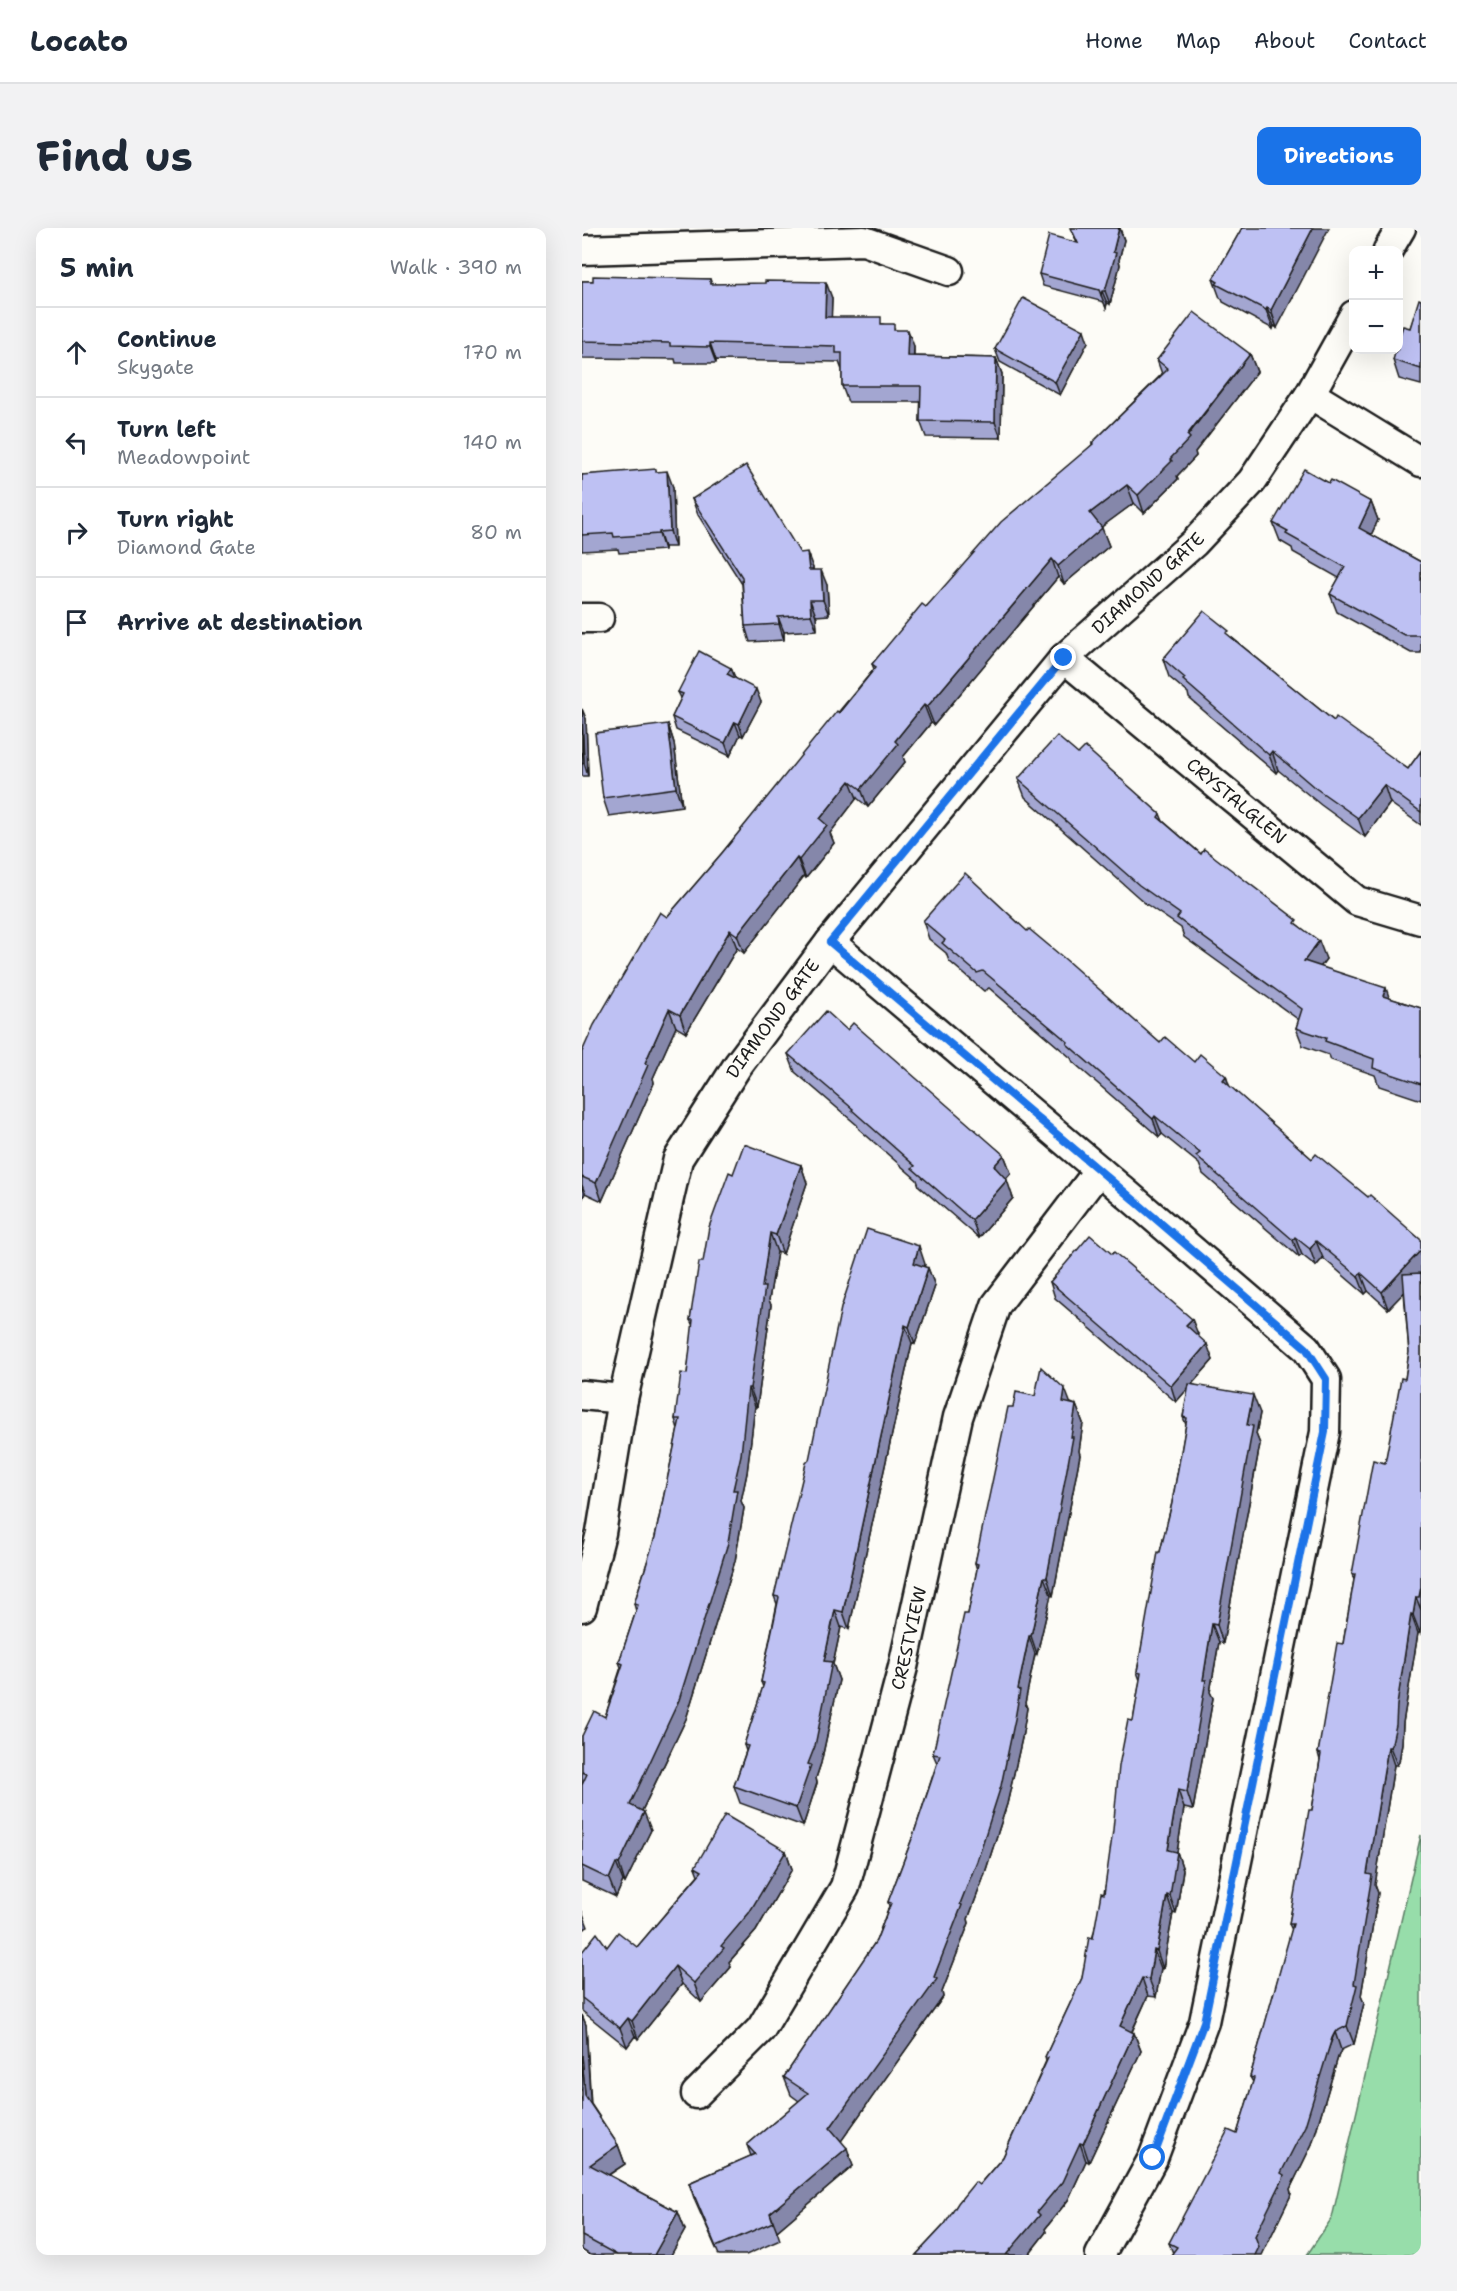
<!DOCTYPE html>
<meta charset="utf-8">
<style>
body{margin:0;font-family:"Shantell Sans",sans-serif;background:#f2f2f3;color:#1f2937}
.controls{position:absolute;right:18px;top:18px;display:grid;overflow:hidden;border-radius:12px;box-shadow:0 6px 24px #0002}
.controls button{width:54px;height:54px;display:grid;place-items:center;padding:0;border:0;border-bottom:2px solid #e0e1e3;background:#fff;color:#1f2937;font:30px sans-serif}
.stop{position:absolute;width:18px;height:18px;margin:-14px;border:4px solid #1a73e8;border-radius:50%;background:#fff}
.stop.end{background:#1a73e8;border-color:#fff;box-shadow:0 2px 6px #0008}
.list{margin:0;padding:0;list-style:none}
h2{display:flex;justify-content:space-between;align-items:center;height:78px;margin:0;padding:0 24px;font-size:26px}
h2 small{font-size:20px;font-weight:400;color:#747a83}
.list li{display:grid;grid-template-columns:39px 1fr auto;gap:18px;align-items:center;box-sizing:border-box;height:90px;padding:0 24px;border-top:2px solid #e0e1e3}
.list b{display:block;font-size:22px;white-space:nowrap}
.list p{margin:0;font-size:20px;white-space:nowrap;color:#747a83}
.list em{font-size:20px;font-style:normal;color:#747a83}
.icon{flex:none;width:33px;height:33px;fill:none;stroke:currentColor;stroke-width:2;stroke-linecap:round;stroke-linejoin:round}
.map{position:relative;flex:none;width:839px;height:2027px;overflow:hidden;border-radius:12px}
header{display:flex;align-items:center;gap:36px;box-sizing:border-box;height:84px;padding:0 30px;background:#fff;border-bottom:2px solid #e0e1e3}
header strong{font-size:28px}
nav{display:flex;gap:33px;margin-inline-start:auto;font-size:21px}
.intro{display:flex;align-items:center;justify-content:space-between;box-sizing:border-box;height:144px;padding:0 36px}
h1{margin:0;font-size:42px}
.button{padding:15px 27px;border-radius:12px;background:#1a73e8;color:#fff;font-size:21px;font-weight:700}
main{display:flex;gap:36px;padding:0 36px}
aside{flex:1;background:#fff;border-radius:12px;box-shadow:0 6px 24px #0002}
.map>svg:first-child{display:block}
</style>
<header>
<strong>Locato</strong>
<nav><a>Home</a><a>Map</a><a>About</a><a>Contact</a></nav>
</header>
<div class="intro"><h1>Find us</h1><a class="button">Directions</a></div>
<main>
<aside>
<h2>5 min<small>Walk · 390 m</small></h2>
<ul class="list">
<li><svg class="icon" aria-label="ahead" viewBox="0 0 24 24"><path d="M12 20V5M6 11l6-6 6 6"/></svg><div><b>Continue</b><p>Skygate</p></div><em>170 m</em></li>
<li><svg class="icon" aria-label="left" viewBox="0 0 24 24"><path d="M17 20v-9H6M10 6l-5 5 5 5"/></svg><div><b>Turn left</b><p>Meadowpoint</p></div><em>140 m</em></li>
<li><svg class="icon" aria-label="right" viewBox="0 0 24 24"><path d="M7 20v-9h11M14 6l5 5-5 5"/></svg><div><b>Turn right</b><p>Diamond Gate</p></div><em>80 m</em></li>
<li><svg class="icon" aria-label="arrive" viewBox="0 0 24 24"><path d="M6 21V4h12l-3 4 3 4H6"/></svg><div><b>Arrive at destination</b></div></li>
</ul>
</aside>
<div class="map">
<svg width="839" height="2027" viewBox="0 0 839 2027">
<rect width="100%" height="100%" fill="#fdfcf7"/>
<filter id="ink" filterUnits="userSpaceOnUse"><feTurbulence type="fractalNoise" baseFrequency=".0167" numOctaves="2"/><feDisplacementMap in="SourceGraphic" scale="12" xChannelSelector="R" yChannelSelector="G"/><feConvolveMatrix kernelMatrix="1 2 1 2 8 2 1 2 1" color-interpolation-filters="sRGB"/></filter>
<g filter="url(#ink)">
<!-- green -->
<polygon fill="#97ddaa" stroke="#5a7c63" stroke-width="1.5" points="839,1607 839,2027 725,2027 750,1990"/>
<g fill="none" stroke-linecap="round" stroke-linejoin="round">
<!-- street casing -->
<g stroke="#1c1c1c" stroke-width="33">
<g id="street">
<polyline points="0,22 282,13 367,43"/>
<polyline points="806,22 819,0"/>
<polyline points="728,166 839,234"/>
<polyline points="0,390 17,390"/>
<path id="s1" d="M482,430L775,673L839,692"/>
<polyline points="248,714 517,942 724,1120 744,1151 743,1204 622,1794 571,1930 518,2027"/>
<polyline points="0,1167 41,1171"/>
<path id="s2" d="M0,1379L19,1305L41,1171L96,931L156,837L248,714L482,430L612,315L670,253L728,166L772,87"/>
<path id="s3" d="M114,1866L179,1801L263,1659L321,1439L376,1189L414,1077L517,942"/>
</g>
</g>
<!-- street -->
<use href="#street" stroke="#fdfcf7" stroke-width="28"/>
</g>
<!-- wall -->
<g fill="#a3a6d1" stroke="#1c1c1c" stroke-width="1.5">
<polygon points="488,0 538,0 542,12 537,32 538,37 528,76 525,75 524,80 522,74 461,58 457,46 495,14"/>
<polygon points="660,0 695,100 692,98 691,101 641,74 640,71 638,70 631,51"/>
<polygon points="128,51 130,56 250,70 249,89 301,96 314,102 332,118 332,128 414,130 420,146 419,210 344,209 338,193 339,174 266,174 260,158 260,142 257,134 134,132 134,135 94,135 93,131 0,130 0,53"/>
<polygon points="839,72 839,157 817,151 811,132 828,100"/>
<polygon points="506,114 478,167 418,134 413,121"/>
<polygon points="668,126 675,144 613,224 614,228 595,248 596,251 562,285 552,275 519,299 527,318 482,356 476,349 352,497 349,495 321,529 323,534 286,579 275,570 248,605 252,615 224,650 222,648 162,725 155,720 104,805 94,799 71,850 72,855 20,973 3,965 0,972 0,824 85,689 140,625 292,441 290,436 344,379 510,217 510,215 580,146 575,132"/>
<polygon points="75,244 91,259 93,319 82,319 82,322 37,325 36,321 0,323 0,247"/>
<polygon points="747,255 789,274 796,292 789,307 839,334 839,425 829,425 755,384 748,366 757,350 711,324 710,320 698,313 691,295"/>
<polygon points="110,271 218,325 231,340 231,342 245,357 247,387 234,388 235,402 202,404 202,412 168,414 163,398 160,356 116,287"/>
<polygon points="649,409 752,493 826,541 839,523 839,597 808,575 783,609 739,577 696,542 694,545 607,470 606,465 587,449 581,431"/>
<polygon points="149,440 153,450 179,474 161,508 158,507 148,528 94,502 90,489 99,470 96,464"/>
<polygon points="0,481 4,491 6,548 0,548"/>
<polygon points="86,496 92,515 100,578 27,588 21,570"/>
<polygon points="496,526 578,586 581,593 619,626 717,698 744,731 738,739 807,770 839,780 839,872 797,858 793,847 749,832 747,827 721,818 714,800 717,792 602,709 599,700 564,676 443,569 436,551"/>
<polygon points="341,693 445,703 578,815 612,834 644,848 647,858 730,931 786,969 839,1012 839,1399 838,1405 836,1405 821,1495 820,1515 817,1534 815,1537 812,1537 793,1657 796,1665 779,1768 782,1775 772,1816 759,1822 756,1829 730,1916 708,1961 709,1965 708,1969 680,2026 591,2025 587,2015 655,1906 671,1854 668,1849 710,1702 707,1696 730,1582 738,1532 736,1525 761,1416 772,1352 770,1346 803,1235 823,1151 827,1124 822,1064 806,1081 786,1063 783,1066 741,1030 734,1038 720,1027 717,1029 621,946 617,936 580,906 577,909 491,834 489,830 407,760 402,763 367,733 364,725 347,711"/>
<polygon points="265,802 422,927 429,945 424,951 431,970 397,1010 337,958 335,952 277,901 275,897 213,844 206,826"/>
<polygon points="219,937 225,955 201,1026 195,1024 187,1072 189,1077 175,1179 173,1178 165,1245 159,1273 162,1280 153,1333 104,1491 60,1583 69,1602 43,1655 41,1653 34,1669 0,1653 0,1508 23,1489 39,1439 37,1434 54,1383 52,1376 73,1309 96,1201 93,1191 105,1146 111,1098 108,1092 121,1034 151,946"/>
<polygon points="343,1036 342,1039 346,1040 353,1058 333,1116 330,1115 267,1401 259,1399 251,1436 257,1452 239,1535 234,1550 235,1555 221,1598 158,1575 152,1558 164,1523 162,1517 181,1459 179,1454 195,1376 192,1368 227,1232"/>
<polygon points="468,1054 616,1106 615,1107 631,1132 610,1156 678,1185 674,1206 678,1216 641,1415 637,1414 628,1464 631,1470 611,1582 602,1580 595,1624 601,1642 594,1686 591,1685 581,1741 579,1740 574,1769 566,1768 550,1804 552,1805 559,1823 507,1934 504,1933 486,1972 463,2001 464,2004 446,2027 334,2027 363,1996 421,1929 464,1833 463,1829 500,1750 522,1666 558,1452 555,1444 578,1324 590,1275 604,1197 601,1189 607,1159 594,1174 473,1070"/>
<polygon points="489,1175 494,1177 501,1195 497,1223 498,1227 471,1368 469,1367 455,1426 453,1426 443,1475 445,1480 440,1510 425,1576 401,1651 386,1691 387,1695 360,1764 361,1769 259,1913 271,1938 195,2003 198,2012 164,2027 137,2027 113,1973 107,1955 169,1928 165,1917 217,1873 209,1867 202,1849 294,1713 307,1678 306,1674 331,1608 355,1535 351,1526 386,1386 395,1342 393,1335 431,1179"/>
<polygon points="204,1623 210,1641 174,1703 147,1734 149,1739 119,1774 100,1756 56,1811 53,1808 45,1819 0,1783 0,1724 25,1719 55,1719 116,1647 113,1639"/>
<polygon points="0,1787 4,1797 9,1876 36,1917 43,1936 27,1947 96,1984 103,2002 89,2027 8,2027 0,2022"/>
</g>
<!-- shaded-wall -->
<g fill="#8587aa" stroke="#1c1c1c" stroke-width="1.5">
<polygon points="537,0 542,12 537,32 538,37 528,76 523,63 531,24"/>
<polygon points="731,0 747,0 695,100 689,82"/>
<polygon points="244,54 250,70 249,105 243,89"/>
<polygon points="520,63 525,75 524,80 519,67"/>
<polygon points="685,80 692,98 691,101 684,82"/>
<polygon points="326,102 332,118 331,144 325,128"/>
<polygon points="502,102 506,114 478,167 473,154"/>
<polygon points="128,115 134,132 134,135 128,119"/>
<polygon points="668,126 675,144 613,224 614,228 595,248 596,251 562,285 556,267 588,231"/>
<polygon points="414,130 420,146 419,210 413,194"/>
<polygon points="85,243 91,259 93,319 88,303"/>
<polygon points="545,257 552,275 514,303 508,285"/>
<polygon points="789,274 796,292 784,318 777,300"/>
<polygon points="520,300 527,318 482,356 476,338"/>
<polygon points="77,304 82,319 82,322 77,306"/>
<polygon points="225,324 231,340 232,358 227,342"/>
<polygon points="470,331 476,349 352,497 345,479"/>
<polygon points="239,342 245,357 247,387 241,372"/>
<polygon points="228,372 234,388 235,402 229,387"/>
<polygon points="196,389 202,404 202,412 197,396"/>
<polygon points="149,440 154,452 145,446"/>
<polygon points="174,461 179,474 161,508 157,496"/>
<polygon points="342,477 349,495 321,529 323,534 286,579 279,561 313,513"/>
<polygon points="0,481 4,491 6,548 2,535"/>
<polygon points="153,494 158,507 148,528 143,515"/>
<polygon points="86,496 92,515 100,578 94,560"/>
<polygon points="690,523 696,542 694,545 687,527"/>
<polygon points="268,553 275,570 248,605 252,615 224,650 217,632 238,591"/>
<polygon points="802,557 808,575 783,609 776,590"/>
<polygon points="215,630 222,648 162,725 155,707"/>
<polygon points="148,702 155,720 104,805 98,787"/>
<polygon points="737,713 744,731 729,752 722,733"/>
<polygon points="804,760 810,778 801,768"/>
<polygon points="87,781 94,799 71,850 72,855 20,973 14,955 63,835"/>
<polygon points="644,848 650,866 641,852"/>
<polygon points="573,888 580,906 577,909 571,891"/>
<polygon points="422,927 429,945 419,956 412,938"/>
<polygon points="219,937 225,955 201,1026 194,1007"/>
<polygon points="425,952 431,970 397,1010 390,992"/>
<polygon points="0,957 3,965 0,972"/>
<polygon points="188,1005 195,1024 187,1072 189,1077 175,1179 168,1160 180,1059"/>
<polygon points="713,1009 720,1027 717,1029 711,1012"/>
<polygon points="734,1013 741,1030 734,1038 728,1021"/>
<polygon points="337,1018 343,1036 338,1052 332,1035"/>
<polygon points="839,1022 839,1047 806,1081 800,1064"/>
<polygon points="346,1040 353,1058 333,1116 327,1099"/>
<polygon points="779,1045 786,1063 783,1066 776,1048"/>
<polygon points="610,1091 616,1106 609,1113 604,1097"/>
<polygon points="323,1097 330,1115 267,1401 261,1384"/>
<polygon points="625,1116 631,1132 594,1174 589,1158"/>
<polygon points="166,1160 173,1178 165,1245 159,1273 162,1280 153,1333 104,1491 54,1595 48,1577 151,1262"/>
<polygon points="483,1161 490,1179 481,1174"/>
<polygon points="671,1167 678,1185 674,1206 678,1216 641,1415 635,1397 665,1197"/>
<polygon points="494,1177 501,1195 497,1223 498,1227 471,1368 465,1349"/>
<polygon points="462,1349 469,1367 455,1426 449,1408"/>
<polygon points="834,1369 839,1382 839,1399 838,1405 831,1387"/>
<polygon points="253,1382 259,1399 251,1436 257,1452 239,1535 234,1550 235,1555 221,1598 214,1580 226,1536 242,1433"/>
<polygon points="829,1386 836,1405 821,1495 820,1515 817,1534 815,1537 808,1519"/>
<polygon points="630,1396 637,1414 628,1464 631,1470 611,1582 605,1564 621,1452"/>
<polygon points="447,1408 453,1426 443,1475 445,1480 440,1510 425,1576 401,1651 386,1691 387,1695 360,1764 361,1769 255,1919 248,1900 352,1749 378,1676 436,1461"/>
<polygon points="806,1519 812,1537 793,1657 796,1665 779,1768 782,1775 772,1816 765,1798 785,1646"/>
<polygon points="596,1562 602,1580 595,1624 601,1642 594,1686 588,1668 586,1622"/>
<polygon points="62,1584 69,1602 43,1655 37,1636"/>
<polygon points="204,1623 210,1641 174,1703 147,1734 149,1739 119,1774 112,1755"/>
<polygon points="34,1635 41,1653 34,1669 27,1651"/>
<polygon points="585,1667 591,1685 581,1741 575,1723"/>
<polygon points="0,1683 6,1699 0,1702"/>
<polygon points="572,1722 579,1740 574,1769 567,1751"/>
<polygon points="93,1738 100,1756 56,1811 50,1793"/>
<polygon points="560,1750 566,1768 544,1816 538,1798"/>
<polygon points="0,1787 4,1797 9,1886 3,1868 0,1827"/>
<polygon points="46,1790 53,1808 45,1819 38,1800"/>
<polygon points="753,1804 759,1822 756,1829 730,1916 708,1961 709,1965 708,1969 680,2027 673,2027 673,2008"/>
<polygon points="552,1805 559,1823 507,1934 501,1916"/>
<polygon points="498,1915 504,1933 486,1972 463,2001 464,2004 446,2027 424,2027 455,1984"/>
<polygon points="36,1917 43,1936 14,1955 8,1937"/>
<polygon points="265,1920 271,1938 195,2003 188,1985"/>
<polygon points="96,1984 103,2002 89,2027 72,2027"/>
</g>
<!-- building -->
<g fill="#bec1f3" stroke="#1c1c1c" stroke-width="1.5">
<polygon points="489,0 537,0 531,24 534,25 523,63 520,63 519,67 517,62 457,46 467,7 496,15"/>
<polygon points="660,0 731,0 689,82 685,80 684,82 634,56 636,54 631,51"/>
<polygon points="11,48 128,51 128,56 183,55 183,53 244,54 243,89 299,89 299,96 312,96 312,102 326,102 325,128 414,130 413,194 338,193 339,158 260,158 260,125 254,125 254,118 128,115 128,119 88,118 88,115 0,113 0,53 11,53"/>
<polygon points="441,70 502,102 473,154 413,121"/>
<polygon points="837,71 839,72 839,141 811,132 814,122 816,122 816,113 821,98 828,100"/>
<polygon points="612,84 668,126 605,207 608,210 588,231 590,233 556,267 545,257 508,285 520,300 476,338 470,331 345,479 342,477 313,513 316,516 279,561 268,553 238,591 245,597 217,632 215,630 155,707 148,702 98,787 87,781 63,835 66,837 14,955 0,949 0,824 12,797 78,684 85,689 140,625 255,483 257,485 294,439 290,436 340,376 344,379 419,294 511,216 510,215 586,141 575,132"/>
<polygon points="164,237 218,325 225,324 227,342 239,342 241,372 228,372 229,387 196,389 197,396 163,398 160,349 110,271"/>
<polygon points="74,241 74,244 85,243 88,303 77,304 77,306 32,309 31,305 0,307 0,247"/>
<polygon points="722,241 747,255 749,252 789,274 777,300 839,334 839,407 822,407 748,366 763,339 704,306 706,303 691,295"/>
<polygon points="622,383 647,403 644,405 752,493 754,489 826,541 839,523 839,584 802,557 776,590 732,559 690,523 687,527 601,452 603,450 581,431"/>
<polygon points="117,423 149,440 145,446 174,461 157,496 153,494 143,515 90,489 101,466 96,464"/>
<polygon points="86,496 94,560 21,570 13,505"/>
<polygon points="0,502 2,535 0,536"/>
<polygon points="475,508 496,526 503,519 578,586 576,589 619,626 622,621 715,692 713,695 737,713 722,733 804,760 801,768 839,780 839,856 791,840 792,831 743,813 744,810 714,800 720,781 595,690 598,686 557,657 436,551"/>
<polygon points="383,645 445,703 447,701 483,731 578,815 583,809 612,834 618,826 644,848 641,852 730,931 734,926 786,969 788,967 839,1012 839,1022 800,1064 779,1045 776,1048 734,1013 728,1021 713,1009 711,1012 614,928 618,925 573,888 571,891 485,816 486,814 401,743 395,745 360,715 363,712 341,693"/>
<polygon points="244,783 265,802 271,795 422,927 412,938 425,952 390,992 330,940 333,938 270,882 271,881 206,826"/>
<polygon points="162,916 219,937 194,1007 188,1005 180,1059 183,1059 168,1160 166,1160 159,1227 151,1262 155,1262 146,1315 97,1472 48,1577 62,1584 37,1636 34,1635 27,1651 0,1638 0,1557 5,1546 0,1544 0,1508 12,1483 23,1489 41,1436 37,1434 56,1377 52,1376 73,1309 98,1191 93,1191 99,1145 105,1146 111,1092 108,1092 117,1034 121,1034 127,999 147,944 151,946"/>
<polygon points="285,1001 337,1018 332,1035 346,1040 327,1099 323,1097 261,1384 253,1382 242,1433 250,1434 233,1518 226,1536 229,1537 214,1580 152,1558 166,1518 162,1517 182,1455 179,1454 197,1369 192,1368 224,1235 227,1232 259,1080"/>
<polygon points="508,1007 530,1026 532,1024 610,1091 604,1097 625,1116 589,1158 468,1054"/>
<polygon points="839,1045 839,1359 837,1369 834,1369 831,1387 829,1386 815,1477 814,1497 810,1515 808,1519 806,1519 785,1646 790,1647 772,1756 775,1757 765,1798 753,1804 750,1810 723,1898 699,1945 702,1947 701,1951 673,2008 677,2019 673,2027 589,2027 595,2019 587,2015 646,1902 655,1906 672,1850 668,1849 711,1696 707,1696 727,1582 730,1582 739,1526 736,1525 755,1415 761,1416 773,1346 770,1346 791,1232 803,1235 819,1150 823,1151 827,1124 821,1046"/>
<polygon points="459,1139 483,1161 481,1174 494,1177 489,1209 491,1209 465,1349 462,1349 449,1408 447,1408 436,1461 438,1462 433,1491 419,1558 395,1633 378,1676 380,1677 352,1749 355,1751 248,1900 265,1920 188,1985 191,1994 134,2019 107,1955 173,1926 165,1917 226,1865 202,1849 294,1713 309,1675 306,1674 331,1608 358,1527 351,1526 382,1386 386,1386 396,1336 393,1335 426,1179 431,1179 434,1164 453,1168"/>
<polygon points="607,1156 671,1167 665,1197 671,1198 635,1397 630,1396 621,1452 624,1452 605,1564 596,1562 586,1622 595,1624 588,1668 585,1667 575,1723 572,1722 567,1751 560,1750 538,1798 552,1805 501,1916 498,1915 480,1954 455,1984 458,1987 424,2027 334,2027 363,1996 376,1975 393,1954 397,1957 421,1929 466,1830 463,1829 500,1750 507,1709 511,1710 519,1665 522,1666 531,1602 537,1538 546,1492 551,1493 559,1445 555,1444 576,1324 578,1324 590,1275 605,1190 601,1189"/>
<polygon points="143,1587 204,1623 167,1685 139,1718 142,1720 112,1755 93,1738 50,1793 46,1790 38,1800 0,1770 0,1724 15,1705 25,1719 36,1704 55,1719 120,1643 113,1639"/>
<polygon points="0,1827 3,1868 36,1917 8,1937 96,1984 72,2027 35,2027 0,2008"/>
</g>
</g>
<g fill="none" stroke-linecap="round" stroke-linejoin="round" filter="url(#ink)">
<!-- route -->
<polyline stroke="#1a73e8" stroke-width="8" points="482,430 248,714 517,942 724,1120 744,1151 743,1204 622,1794 571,1930"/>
</g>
<g text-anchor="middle" stroke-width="4.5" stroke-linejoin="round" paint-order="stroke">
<!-- street labels -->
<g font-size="18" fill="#1c1c1c" stroke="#fdfcf7">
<text dy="6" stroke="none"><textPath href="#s2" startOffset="1204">DIAMOND GATE</textPath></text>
<text dy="6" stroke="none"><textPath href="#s1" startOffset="224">CRYSTALGLEN</textPath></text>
<text dy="6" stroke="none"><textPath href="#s2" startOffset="628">DIAMOND GATE</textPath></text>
<text dy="6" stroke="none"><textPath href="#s3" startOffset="514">CRESTVIEW</textPath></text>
</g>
</g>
</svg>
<div class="controls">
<button>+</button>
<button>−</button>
</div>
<div class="stop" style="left:571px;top:1930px"></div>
<div class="stop end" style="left:482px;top:430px"></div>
</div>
</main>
